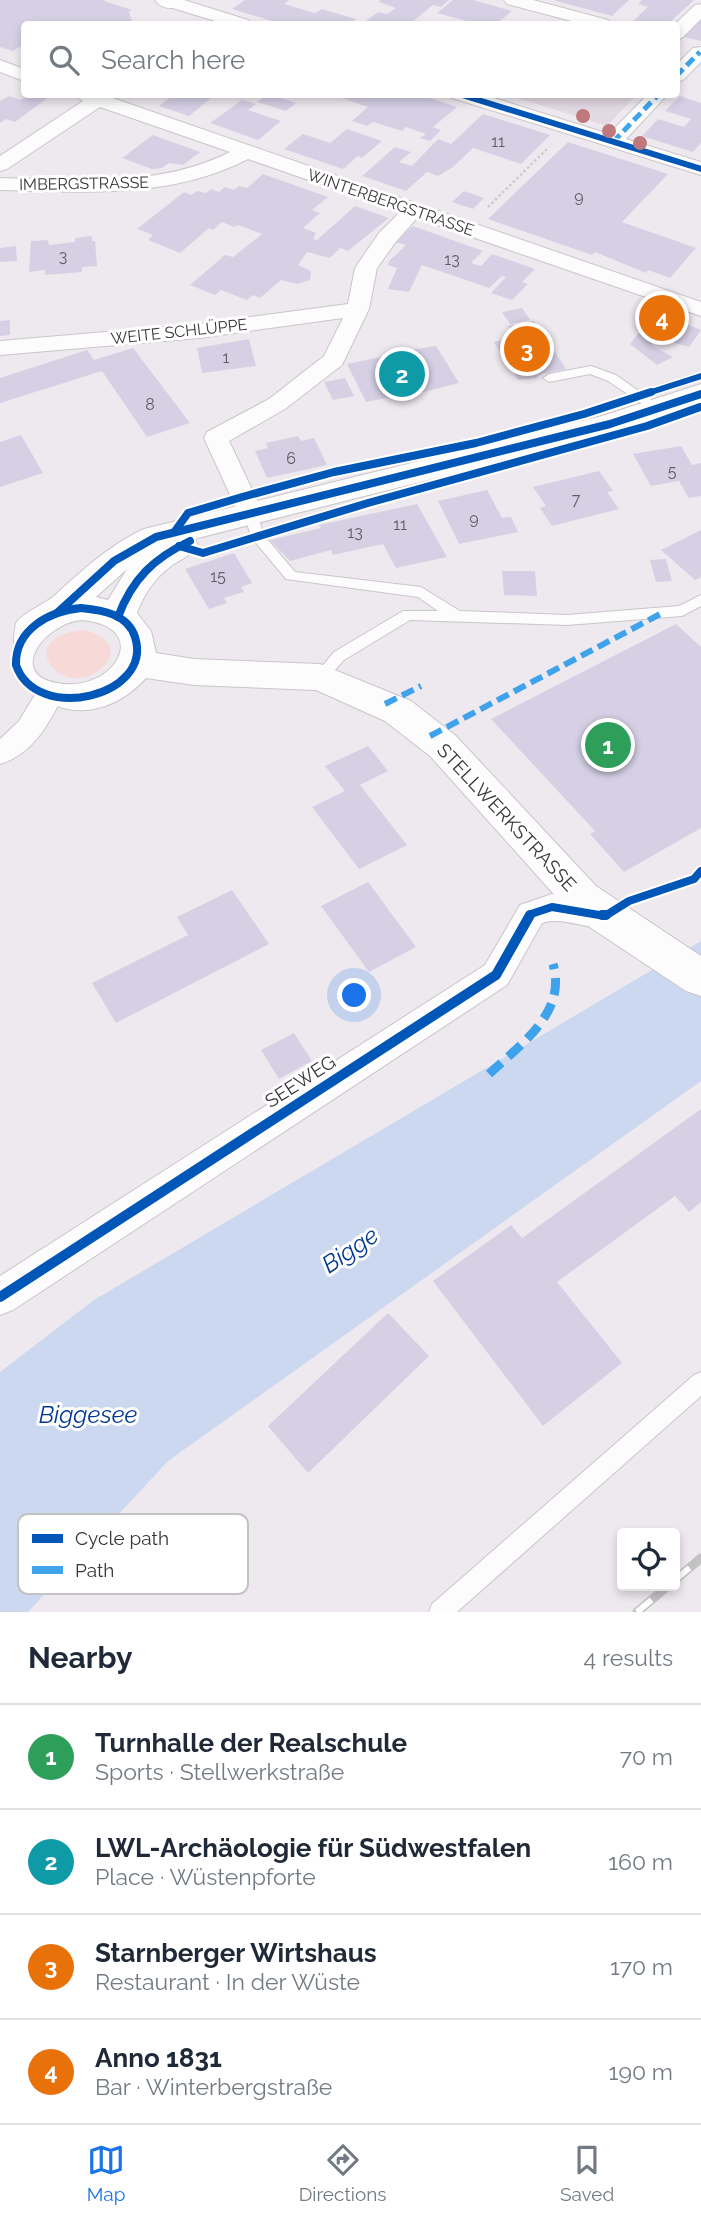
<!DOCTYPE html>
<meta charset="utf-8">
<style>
body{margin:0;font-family:Raleway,sans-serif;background:#f2f2f3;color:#1f2937}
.controls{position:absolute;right:21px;bottom:21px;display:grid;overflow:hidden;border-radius:7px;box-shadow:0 4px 10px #0003}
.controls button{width:63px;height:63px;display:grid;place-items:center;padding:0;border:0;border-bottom:2px solid #e0e1e3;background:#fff;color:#1f2937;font:35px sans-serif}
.you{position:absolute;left:355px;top:996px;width:24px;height:24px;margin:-18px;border:5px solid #fff;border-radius:50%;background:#1a73e8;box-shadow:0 0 0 10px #1a73e833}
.badge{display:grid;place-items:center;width:46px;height:46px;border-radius:50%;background:#1a73e8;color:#fff;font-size:23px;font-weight:700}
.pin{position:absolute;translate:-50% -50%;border:4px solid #fff;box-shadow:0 2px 7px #0006}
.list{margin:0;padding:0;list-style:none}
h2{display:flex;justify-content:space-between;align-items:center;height:91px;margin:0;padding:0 28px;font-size:30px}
h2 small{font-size:23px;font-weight:400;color:#747a83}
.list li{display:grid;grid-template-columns:46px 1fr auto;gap:21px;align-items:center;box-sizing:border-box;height:105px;padding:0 28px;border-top:2px solid #e0e1e3}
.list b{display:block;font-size:26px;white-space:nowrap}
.list p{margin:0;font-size:23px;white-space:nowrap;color:#747a83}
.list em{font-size:23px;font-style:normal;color:#747a83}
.icon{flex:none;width:38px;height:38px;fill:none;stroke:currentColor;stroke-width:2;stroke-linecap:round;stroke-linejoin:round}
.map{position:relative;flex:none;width:701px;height:1612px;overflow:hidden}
.search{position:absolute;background:#fff;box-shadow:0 4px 10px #0003;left:21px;right:21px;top:21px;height:77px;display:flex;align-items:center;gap:18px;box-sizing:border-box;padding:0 24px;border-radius:7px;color:#747a83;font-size:26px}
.sheet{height:511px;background:#fff}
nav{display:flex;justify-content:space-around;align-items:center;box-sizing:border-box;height:98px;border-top:2px solid #e0e1e3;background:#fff;font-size:19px;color:#747a83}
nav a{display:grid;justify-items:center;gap:4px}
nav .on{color:#1a73e8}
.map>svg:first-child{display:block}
</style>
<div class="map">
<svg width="701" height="1612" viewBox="0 0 701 1612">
<rect width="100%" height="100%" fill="#eee9ef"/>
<!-- built -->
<polygon fill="#e3d9e4" points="508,95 636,94 636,95 607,126"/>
<!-- green -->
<path fill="#f7d9d8" d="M85,630C100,634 120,646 106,663C69,709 5,636 85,630Z"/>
<!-- water -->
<polygon fill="#cbd8f0" points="701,941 701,1081 168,1461 28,1612 0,1612 0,1372 94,1300"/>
<!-- building -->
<g fill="#d6d0e5">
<polygon points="0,0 106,0 104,1 132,10 129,12 133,24 24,24 24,44 13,51 0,47"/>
<polygon points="245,0 289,0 284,4 315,13 322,9 356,19 349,24 282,24 232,9"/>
<polygon points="380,0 449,0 441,7 433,5 412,22 419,24 377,24 366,21 378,12 387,14 396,8 379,2"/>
<polygon points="453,0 473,0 512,11 496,24 478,24 437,13"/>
<polygon points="629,0 612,16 556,1 556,0"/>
<polygon points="642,0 694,0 668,24 632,22 648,7 638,4"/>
<polygon points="701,20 701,41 684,37"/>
<polygon points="29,94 50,96 15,122 6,119 0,123 0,101 9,96 21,100"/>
<polygon points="175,94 216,94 189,116 159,106"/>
<polygon points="268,94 296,103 286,111 257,102"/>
<polygon points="342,94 418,94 457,107 433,127 441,130 430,141 420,138 426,134 406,127 402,131 373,122 367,126 352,121 368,107 339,97"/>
<polygon points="680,96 701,103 701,143 693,152 642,136 658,119 684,127 691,119 665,111"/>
<polygon points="242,100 256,104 248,110 281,121 258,140 210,123"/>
<polygon points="483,114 550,135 521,164 473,148 453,167 438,176 427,172 406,191 362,176 395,147 411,152 399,162 412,166 438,139 451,144"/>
<polygon points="347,129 382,141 362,158 358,156 343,169 284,149 303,134 330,143"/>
<polygon points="153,135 200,152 183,165 169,163 162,168 152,169 122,158"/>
<polygon points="568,142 668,174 622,222 696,248 670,278 648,270 646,273 595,252 592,255 488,219"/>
<polygon points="263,174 328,197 312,210 320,213 303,228 316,233 313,239 317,240 355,206 389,218 348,251 340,248 330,258 307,252 298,265 311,271 310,280 297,284 281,280 260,298 253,295 247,300 221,290 215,295 190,285 225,255 233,257 262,234 238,225 234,227 222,222 213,230 209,228 180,253 148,240 153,235 137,229 184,192 191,195 197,191 206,193 211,189 219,192 225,187 234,190 239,186 247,188"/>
<polygon points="464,191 484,198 473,209 452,202"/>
<polygon points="413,226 483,251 471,263 481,266 492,254 535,269 522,282 528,284 512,300 491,293 506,277 502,276 489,288 422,265 409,292 388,289 397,268 388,265 389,261 406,245 395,242"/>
<polygon points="92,236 92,241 95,241 97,266 82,267 82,272 45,275 45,270 29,272 31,241 48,240 49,245 75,242 75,238"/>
<polygon points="16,246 17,261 0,262 0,248"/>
<polygon points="522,308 530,320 510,324 502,312"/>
<polygon points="655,312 701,330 689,347 658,338 651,345 673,357 657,365 630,344"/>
<polygon points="10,320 10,335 0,336 0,321"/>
<polygon points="534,321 566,369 541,374 536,378 518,380 494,342 514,337 508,326"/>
<polygon points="249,339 256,366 202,373 197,348"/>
<polygon points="436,346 459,383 408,396 407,394 366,402 347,364 385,356 384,354"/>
<polygon points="133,348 190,423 147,437 102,371 0,403 0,378 87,350 94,360"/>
<polygon points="345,378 354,396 333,400 324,382"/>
<polygon points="21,435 43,473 0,487 0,442"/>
<polygon points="298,436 301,441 314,438 327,465 267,478 255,451 268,448 266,443"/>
<polygon points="681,446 692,465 701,463 701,496 689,498 679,481 651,486 633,454"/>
<polygon points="599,471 613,491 607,492 619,509 552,526 540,508 546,506 533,487"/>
<polygon points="487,490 502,518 511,517 518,532 459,544 438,501"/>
<polygon points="417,504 447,557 396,568 383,544 333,555 331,550 290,561 270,540 321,528 319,525"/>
<polygon points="701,530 701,577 695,580 661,550"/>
<polygon points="234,553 252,583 241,587 244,592 224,598 227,603 209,609 185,569"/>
<polygon points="666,559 672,581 656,582 650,560"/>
<polygon points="502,571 535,571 537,596 504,595"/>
<polygon points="676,624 701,647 701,828 624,872 590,834 595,831 491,719"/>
<polygon points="368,746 388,771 360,785 407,845 359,869 312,807 345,791 325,766"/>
<polygon points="368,882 416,947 369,972 321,906"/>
<polygon points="232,890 269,944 116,1023 92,983 188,935 177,917"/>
<polygon points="294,1033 312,1061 279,1079 261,1050"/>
<polygon points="701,1109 701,1202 689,1212 675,1196 557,1282 622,1363 543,1426 433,1281 511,1225 522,1238"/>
<polygon points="388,1313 429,1356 308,1473 268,1426"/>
</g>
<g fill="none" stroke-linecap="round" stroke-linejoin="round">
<!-- lane casing -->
<g stroke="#c9c5c9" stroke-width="2">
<g id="lane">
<polygon points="591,366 616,375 663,408 661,411 653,411 608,381 590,374 549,382 543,378 549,374"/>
<polygon points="251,510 258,515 263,534 295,572 421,587 460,611 567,615 679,606 701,595 701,606 682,616 567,625 410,620 344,660 325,681 320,683 313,677 334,652 403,611 438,611 418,597 286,579 252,538 244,515"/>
<polygon points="701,1372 701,1396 457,1612 429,1612 432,1604 694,1375"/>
</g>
</g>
<!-- street casing -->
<g stroke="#c9c5c9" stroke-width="2">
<g id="street">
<polygon points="164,0 184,0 248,20 251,24 225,24 166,6"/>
<polygon points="504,0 533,0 608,20 611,24 583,24 507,4"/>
<polygon points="701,4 701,19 682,38 676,39 675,24 695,5"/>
<polygon points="701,47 701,62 683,80 676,82 676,65 693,48"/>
<polygon points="0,60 24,69 24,81 0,72"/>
<path d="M72,94H101L701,302V316L417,218L395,243L377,268L369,309L342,365L285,409L229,441L264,515L260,521L251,524L242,521L204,438L207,432L269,399L324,356L343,318L199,338L0,355V341L199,324L348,304L355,268L379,233L400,212L248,159C170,199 85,192 0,190V178C78,180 158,188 230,152L100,107L7,169L0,171V156L83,101Z"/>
<polygon points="450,94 481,94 609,134 648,94 668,94 626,139 701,162 701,175 452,98"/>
<path d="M49,685L59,688L63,696C48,725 33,754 0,764V739L19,721L39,688Z"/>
<path d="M552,894L616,907L621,916L616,925C592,934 566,915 542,923L507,985L13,1310L0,1315V1276L485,965L520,905Z"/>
</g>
</g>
<!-- secondary casing -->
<g stroke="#c9c5c9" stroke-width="2">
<g id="secondary">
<path d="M155,0H182L184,2L180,7C171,9 161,9 155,0Z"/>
<path d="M701,384V404L610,434L194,539L198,545C191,556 181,559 171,566C155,578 144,594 137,613L151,631L156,653L194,659L320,664L411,701L456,736L596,886L701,956V996L686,991L591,928L568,910L430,756L385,721L316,690L194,685L146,678C86,744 0,700 16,623C26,610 42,606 54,596C83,570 109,545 144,529L602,416ZM127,569L108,600L96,597ZM81,620C154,626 115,694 57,683C7,674 44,624 81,620Z"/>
</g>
</g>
<!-- path -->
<polyline stroke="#cdcbcd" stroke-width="2.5" stroke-dasharray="2.5 2.5" stroke-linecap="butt" points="488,207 549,147"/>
<!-- lane -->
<use href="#lane" fill="#fcfcfd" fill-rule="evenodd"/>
<!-- street -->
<use href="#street" fill="#fcfcfd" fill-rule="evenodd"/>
<!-- secondary -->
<use href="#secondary" fill="#fcfcfd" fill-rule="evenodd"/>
<!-- rail casing -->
<g stroke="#c3c2c3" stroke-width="9">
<g id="rail">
<polyline points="675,1580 701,1558"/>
<polyline points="637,1612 668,1586"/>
</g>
</g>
<!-- rail -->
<use href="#rail" stroke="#fff" stroke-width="6" stroke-dasharray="19" stroke-linecap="butt"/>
<!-- quiet-far2 -->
<g stroke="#3fa3ec" stroke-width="5" stroke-dasharray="10 5" stroke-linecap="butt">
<polyline points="676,76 700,52"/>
<polyline points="613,142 659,94"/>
</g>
<!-- quiet-far1 -->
<g stroke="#3fa3ec" stroke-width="6" stroke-dasharray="13 6" stroke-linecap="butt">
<polyline points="385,704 421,686"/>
<polyline points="430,736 664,612"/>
</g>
<!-- quiet -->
<path stroke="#3fa3ec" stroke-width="9" stroke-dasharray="17 9" stroke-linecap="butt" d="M489,1074C521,1044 567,1013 553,964"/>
<!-- cycleway-far2 casing -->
<g stroke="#fff" stroke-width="9">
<g id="cycleway-far2">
<polyline points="459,94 701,169"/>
<polyline points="645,394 701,376"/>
</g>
</g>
<!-- cycleway-far1 casing -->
<g stroke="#fff" stroke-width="12">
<g id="cycleway-far1">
<polyline points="175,531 188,513 242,497 334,472 476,443 584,414 651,392"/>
<polyline points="179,546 203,553 368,503 647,426 700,407"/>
<path d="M81,608C102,610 128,614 135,637C154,697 36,724 16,665C15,629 50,611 81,608Z"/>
<polyline points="57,613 114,561 156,537 610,424 701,394"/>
<path d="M118,617C132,579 154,558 190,541"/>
<polyline points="529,917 531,914 552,907 605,916 629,901 694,879 701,871"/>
</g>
</g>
<!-- cycleway casing -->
<g stroke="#fff" stroke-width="15">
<g id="cycleway">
<polyline points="602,915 606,915"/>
<polyline points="0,1297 496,975 530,915"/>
</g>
</g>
<!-- cycleway-far2 -->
<use href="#cycleway-far2" stroke="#0057b8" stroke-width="6"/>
<!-- cycleway-far1 -->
<use href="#cycleway-far1" stroke="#0057b8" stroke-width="8"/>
<!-- cycleway -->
<use href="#cycleway" stroke="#0057b8" stroke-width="10"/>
</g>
<!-- trees -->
<g fill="#bf797c">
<circle cx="583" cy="116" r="7"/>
<circle cx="609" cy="131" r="7"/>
<circle cx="640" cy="143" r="7"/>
</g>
<g text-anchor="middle" stroke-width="6" stroke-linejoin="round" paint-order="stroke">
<!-- number labels -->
<g font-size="16" fill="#605c65">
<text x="498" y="147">11</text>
<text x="579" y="202">9</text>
<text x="63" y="262">3</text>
<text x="452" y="265">13</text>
<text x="226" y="363">1</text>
<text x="150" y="410">8</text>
<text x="291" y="464">6</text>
<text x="672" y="477">5</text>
<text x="576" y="505">7</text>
<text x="474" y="524">9</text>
<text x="400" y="530">11</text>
<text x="355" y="538">13</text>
<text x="218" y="582">15</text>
</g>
<!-- far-street labels -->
<g font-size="16" fill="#39363a" stroke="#fff">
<text transform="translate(84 183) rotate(-1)" y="6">IMBERGSTRASSE</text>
<text transform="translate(391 202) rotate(19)" y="6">WINTERBERGSTRASSE</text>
<text transform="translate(179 331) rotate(-6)" y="6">WEITE SCHLÜPPE</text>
</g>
<!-- street labels -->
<g font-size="19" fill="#39363a" stroke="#fff">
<text transform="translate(507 817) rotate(47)" y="7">STELLWERKSTRASSE</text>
<text transform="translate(300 1081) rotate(-33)" y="7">SEEWEG</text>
</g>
<!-- near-water labels -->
<g font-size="24" font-style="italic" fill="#003892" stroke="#fff">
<text transform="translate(350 1250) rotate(-34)" y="8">Bigge</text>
<text x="88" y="1423">Biggesee</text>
</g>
</g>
<!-- legend -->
<rect x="18" y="1514" width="230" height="80" rx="10" fill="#fff" stroke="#c4c3c4" stroke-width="2"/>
<rect x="32" y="1534" width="31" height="9" fill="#0057b8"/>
<rect x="32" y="1566" width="31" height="8" fill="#3fa3ec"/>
<g font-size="19" fill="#39363a">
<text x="75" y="1545">Cycle path</text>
<text x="75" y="1577">Path</text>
</g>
</svg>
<div class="controls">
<button><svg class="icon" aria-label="locate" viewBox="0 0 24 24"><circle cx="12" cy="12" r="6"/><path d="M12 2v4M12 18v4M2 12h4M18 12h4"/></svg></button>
</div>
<div class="you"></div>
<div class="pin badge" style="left:608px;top:745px;background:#2e9e5b">1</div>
<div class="pin badge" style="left:402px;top:374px;background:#0f9aa8">2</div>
<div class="pin badge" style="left:527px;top:349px;background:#e8710a">3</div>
<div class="pin badge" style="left:662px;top:318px;background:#e8710a">4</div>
<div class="search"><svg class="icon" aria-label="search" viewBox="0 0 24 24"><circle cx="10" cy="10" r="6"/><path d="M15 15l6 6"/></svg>Search here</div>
</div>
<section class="sheet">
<h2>Nearby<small>4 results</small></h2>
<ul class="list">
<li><span class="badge" style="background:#2e9e5b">1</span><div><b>Turnhalle der Realschule</b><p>Sports · Stellwerkstraße</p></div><em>70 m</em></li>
<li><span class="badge" style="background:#0f9aa8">2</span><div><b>LWL-Archäologie für Südwestfalen</b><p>Place · Wüstenpforte</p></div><em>160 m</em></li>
<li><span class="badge" style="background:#e8710a">3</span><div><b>Starnberger Wirtshaus</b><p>Restaurant · In der Wüste</p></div><em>170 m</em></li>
<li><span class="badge" style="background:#e8710a">4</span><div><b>Anno 1831</b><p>Bar · Winterbergstraße</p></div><em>190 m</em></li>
</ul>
</section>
<nav>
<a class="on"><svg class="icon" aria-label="map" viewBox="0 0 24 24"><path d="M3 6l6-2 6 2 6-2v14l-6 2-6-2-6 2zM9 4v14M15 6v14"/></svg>Map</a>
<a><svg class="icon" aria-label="directions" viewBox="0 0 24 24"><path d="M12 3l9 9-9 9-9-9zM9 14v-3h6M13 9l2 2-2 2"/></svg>Directions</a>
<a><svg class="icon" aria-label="saved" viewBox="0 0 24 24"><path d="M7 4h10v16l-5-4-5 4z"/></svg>Saved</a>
</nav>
